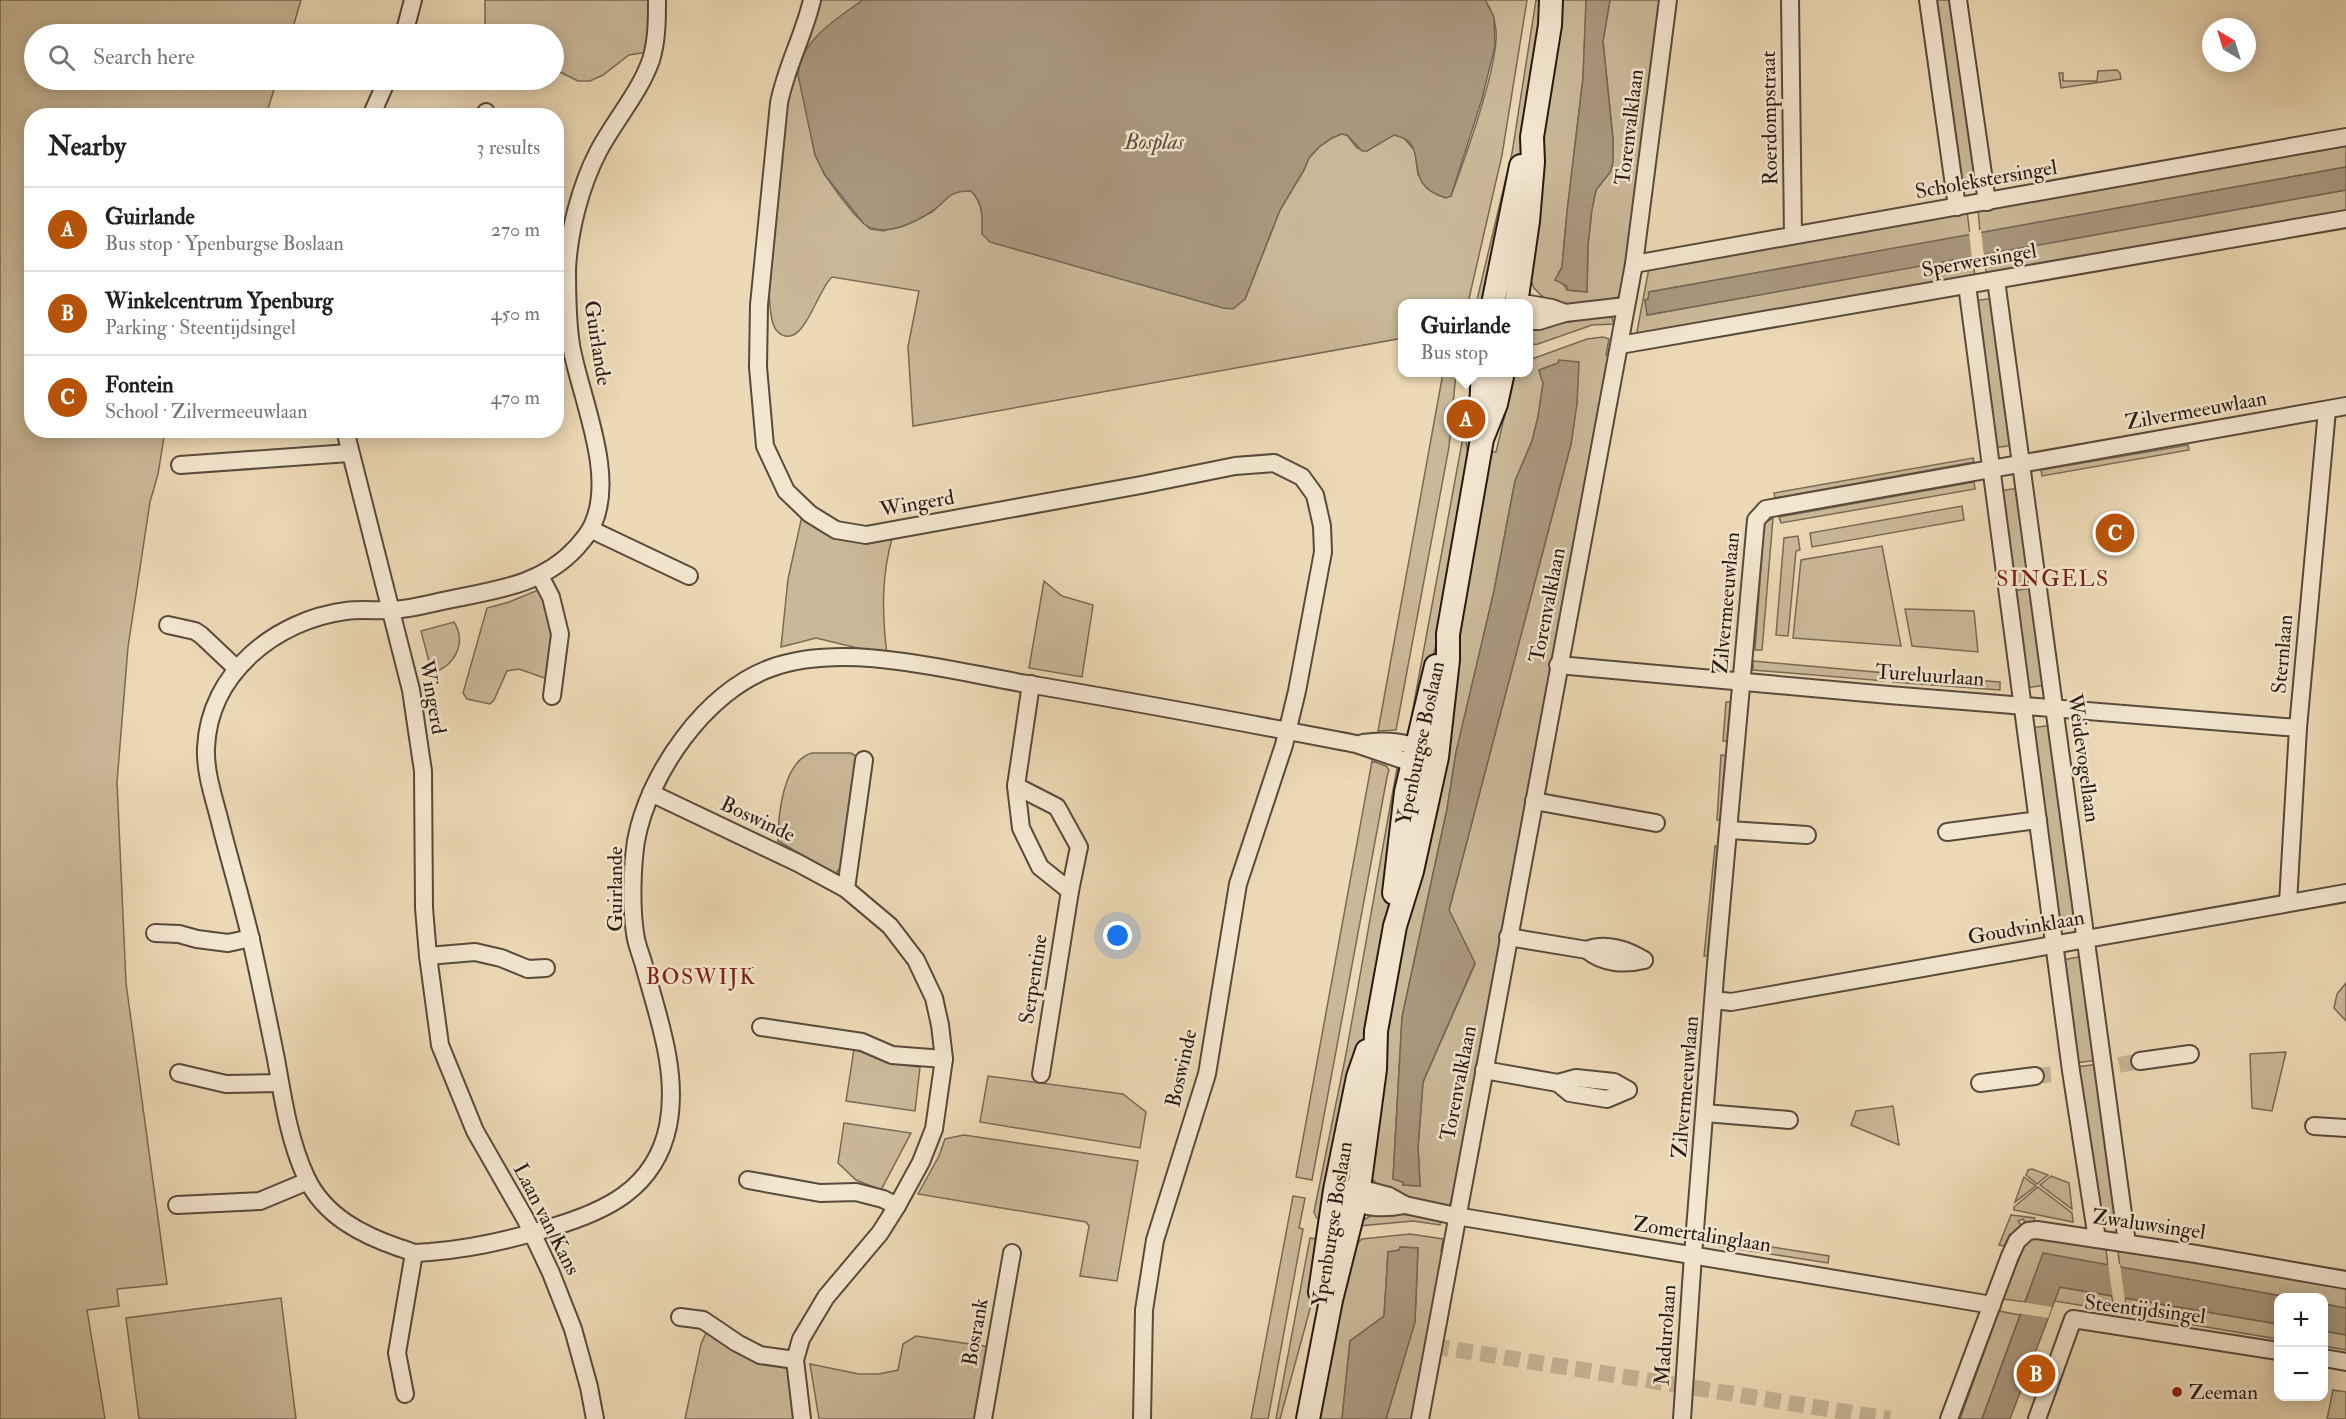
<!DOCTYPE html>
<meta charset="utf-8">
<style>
body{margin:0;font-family:"IM FELL Double Pica",serif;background:#f2f2f2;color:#222}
.controls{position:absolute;right:18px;bottom:18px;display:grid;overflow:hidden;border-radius:12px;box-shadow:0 3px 15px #0003}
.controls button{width:54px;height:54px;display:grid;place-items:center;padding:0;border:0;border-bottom:2px solid #e0e0e0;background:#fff;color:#222;font:30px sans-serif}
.compass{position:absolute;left:2202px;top:18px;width:54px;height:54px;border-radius:50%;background:#fff;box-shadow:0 3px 15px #0003;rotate:322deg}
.you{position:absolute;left:1118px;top:936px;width:21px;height:21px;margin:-15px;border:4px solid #fff;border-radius:50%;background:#1a73e8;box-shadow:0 0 0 9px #1a73e833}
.badge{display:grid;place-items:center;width:39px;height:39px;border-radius:50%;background:#b45309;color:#fff;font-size:20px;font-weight:700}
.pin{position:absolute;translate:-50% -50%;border:3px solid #fff;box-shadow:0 2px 6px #0006}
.popup{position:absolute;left:1398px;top:299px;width:135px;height:78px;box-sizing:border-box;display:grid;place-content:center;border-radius:12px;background:#fff;filter:drop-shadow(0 2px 4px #0005);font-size:20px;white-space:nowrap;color:#767676}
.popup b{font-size:22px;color:#222}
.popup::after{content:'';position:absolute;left:50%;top:100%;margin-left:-12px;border:12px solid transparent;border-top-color:#fff}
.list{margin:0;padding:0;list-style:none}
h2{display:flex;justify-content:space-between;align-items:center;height:78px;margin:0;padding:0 24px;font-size:26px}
h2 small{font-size:20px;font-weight:400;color:#767676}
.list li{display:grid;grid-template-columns:39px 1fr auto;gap:18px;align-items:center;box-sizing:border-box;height:84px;padding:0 24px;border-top:2px solid #e0e0e0}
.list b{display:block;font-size:22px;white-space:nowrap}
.list p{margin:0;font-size:20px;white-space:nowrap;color:#767676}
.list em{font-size:20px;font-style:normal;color:#767676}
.icon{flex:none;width:33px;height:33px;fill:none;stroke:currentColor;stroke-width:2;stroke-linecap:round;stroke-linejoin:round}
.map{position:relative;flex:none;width:2346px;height:1419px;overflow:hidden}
.search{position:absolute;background:#fff;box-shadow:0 3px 15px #0003;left:24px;top:24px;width:540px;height:66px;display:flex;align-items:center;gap:15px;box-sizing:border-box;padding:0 21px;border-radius:33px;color:#767676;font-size:22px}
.panel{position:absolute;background:#fff;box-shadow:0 3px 15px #0003;left:24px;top:108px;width:540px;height:330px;border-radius:24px}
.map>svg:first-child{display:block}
</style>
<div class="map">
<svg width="2346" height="1419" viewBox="0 0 2346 1419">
<rect width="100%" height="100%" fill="#ecd9b5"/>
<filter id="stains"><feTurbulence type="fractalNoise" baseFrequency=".00333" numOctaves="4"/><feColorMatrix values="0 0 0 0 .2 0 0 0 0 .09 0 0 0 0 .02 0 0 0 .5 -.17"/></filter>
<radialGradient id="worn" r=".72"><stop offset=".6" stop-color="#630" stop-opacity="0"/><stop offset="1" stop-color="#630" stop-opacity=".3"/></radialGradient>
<!-- green -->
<g fill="#cab999" stroke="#786a56" stroke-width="1.5" fill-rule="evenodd">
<polygon points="0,0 301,0 291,34 34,34 34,80 277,80 266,115 32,116 32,430 165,431 158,474 150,502 128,647 117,782 126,983 167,1284 117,1289 119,1306 87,1310 105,1419 0,1419"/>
<polygon points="485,0 649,0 648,52 629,55 603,75 590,81 578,81 554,69 554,34 485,34"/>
<path d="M814,0H863C831,23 818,31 798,67L815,155L825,175L839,195L854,214L870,229L884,231L932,212L950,195L960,191H971C983,203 983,218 982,234L1245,299L1280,210L1304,170L1309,158L1319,147L1332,138L1341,134L1347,135L1357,148L1367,151L1387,137L1394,135L1403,137L1415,151L1418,175L1451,196C1464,161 1499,64 1496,30C1495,19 1491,9 1485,0H1527L1502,155L1468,303L1403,304V338L913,426L908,347L919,291L832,277C818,289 806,341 785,336C769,332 771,309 769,295L786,97Z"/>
<polygon points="1536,0 1544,0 1522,150 1488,303 1476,304 1512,153"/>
<polygon points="1560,0 1586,0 1586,8 1583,78 1567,212 1562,267 1558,274 1567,290 1587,292 1588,245 1592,209 1596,190 1611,171 1613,161 1613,139 1603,41 1610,0 1663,0 1634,228 1619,297 1575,305 1546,300 1534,288 1530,278 1529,245"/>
<polygon points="1932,0 1955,0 1979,181 1957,184"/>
<polygon points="2117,70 2120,73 2121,79 2061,88 2059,73 2063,73 2063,81 2097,81 2098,71"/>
<polygon points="2346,143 2346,167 1980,233 1978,209"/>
<polygon points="2346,190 2346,212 1987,276 1983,254"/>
<polygon points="1967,211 1970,235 1650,292 1648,299 1645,300 1648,315 1973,256 1975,278 1636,337 1649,268"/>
<polygon points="1995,298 2015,445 1993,448 1973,301"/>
<polygon points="1603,315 1612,318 1614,324 1592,325 1538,344 1529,345 1529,331 1533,329"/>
<path d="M1603,337L1609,339L1606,355L1610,356L1453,1201L1449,1205H1442C1420,1200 1384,1198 1371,1177L1382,1033L1488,451L1496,452L1515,373L1529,372V360L1587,339ZM1578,362L1577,403L1571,444L1449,910L1475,964L1423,1082L1418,1147L1420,1186L1403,1185V1182L1393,1179L1402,1017L1447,809L1455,759L1494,591L1515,481L1532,441L1538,417L1543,383L1539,370L1559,363Z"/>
<polygon points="1443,373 1456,373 1449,447 1396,730 1378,731"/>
<polygon points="1463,437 1466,437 1469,467 1444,614 1418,714 1409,730"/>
<polygon points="2188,445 2189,450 2042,476 2041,470"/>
<polygon points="1973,458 1974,462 1775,498 1774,493"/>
<polygon points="1974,482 1975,489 1781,523 1779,517"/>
<polygon points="2020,488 2034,584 2011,587 1998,491"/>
<polygon points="1962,506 1964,520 1812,547 1810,533"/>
<path d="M804,507L843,532L893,535C881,576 882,613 887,655L816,638L781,647L788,579Z"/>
<polygon points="1773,518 1762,650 1755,650 1764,523"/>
<polygon points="1798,536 1800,550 1796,551 1788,636 1776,635 1784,538"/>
<polygon points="1882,546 1901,646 1793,638 1801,560"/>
<polygon points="1044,581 1062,596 1093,605 1082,677 1029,668"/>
<polygon points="2034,588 2047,685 2025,688 2012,591"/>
<polygon points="538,590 543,592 553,620 550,680 519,669 507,671 494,700 490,704 467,699 463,693 487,608 509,602"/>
<polygon points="1905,609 1974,611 1978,652 1912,646"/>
<path d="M454,622C467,643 455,666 432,673L421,631Z"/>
<polygon points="1753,661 1886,673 1885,681 1753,670"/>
<polygon points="1894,674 2000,682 2000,690 1893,682"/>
<polygon points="1726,702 1731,702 1728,741 1723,741"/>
<polygon points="2053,725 2079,922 2057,925 2030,728"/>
<path d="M812,753H851L856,756C855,780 852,860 835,874L778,841C778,815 783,761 812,753Z"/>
<polygon points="1721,755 1727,756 1723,820 1717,820"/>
<polygon points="1372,761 1386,766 1389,770 1387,777 1312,1180 1296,1177"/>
<polygon points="1397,768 1399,773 1388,911 1369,1017 1320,1220 1316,1217 1314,1212 1346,1054"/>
<polygon points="1715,846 1720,847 1710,956 1704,956"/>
<polygon points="2084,956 2098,1060 2075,1063 2062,960"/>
<polygon points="2346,983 2346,1021 2334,1008 2337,994"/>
<polygon points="854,1049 893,1064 920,1067 915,1111 846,1101"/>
<polygon points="2286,1052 2272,1111 2252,1108 2250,1054"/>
<polygon points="2099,1064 2119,1216 2097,1218 2076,1067"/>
<polygon points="988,1076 1123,1094 1146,1112 1140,1148 980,1122"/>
<polygon points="1893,1106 1899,1145 1851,1125 1856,1111"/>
<polygon points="844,1123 911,1133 881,1190 856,1180 838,1163"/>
<polygon points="964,1135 1138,1161 1117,1281 1080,1276 1089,1226 1086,1222 918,1194 939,1156 945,1139"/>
<polygon points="2032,1169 2048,1175 2037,1184 2026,1175 2028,1170"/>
<polygon points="2051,1176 2069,1183 2072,1209 2040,1185"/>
<polygon points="2024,1177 2036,1186 2015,1202"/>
<polygon points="2038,1187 2072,1213 2073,1222 2014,1210 2014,1207"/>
<polygon points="1293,1196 1305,1198 1299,1228 1303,1229 1268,1419 1251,1419"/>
<path d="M1392,1213L1441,1219L1440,1225L1413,1221L1358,1226C1366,1214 1379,1214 1392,1213Z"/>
<polygon points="2011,1215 2035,1218 2034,1222 2025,1222 2023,1219 2018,1221 2021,1225 2014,1235 2010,1234 2004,1246 1999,1245"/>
<polygon points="1410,1234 1443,1239 1441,1251 1446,1252 1415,1419 1386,1419 1415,1322 1418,1248 1400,1247 1400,1250 1388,1252 1384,1316 1350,1341 1342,1419 1311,1419 1354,1246 1362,1239"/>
<polygon points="2031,1237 2102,1246 2106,1249 2108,1266 2043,1254 2025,1302 2003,1299 2025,1244"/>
<polygon points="1310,1238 1323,1240 1316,1287 1280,1419 1276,1419"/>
<polygon points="1721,1239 1829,1256 1828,1263 1720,1246"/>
<polygon points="2122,1249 2346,1287 2346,1308 2324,1304 2324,1298 2287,1297 2120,1267 2118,1252"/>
<polygon points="2059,1287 2112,1296 2114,1313 2110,1310 2054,1301"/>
<polygon points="281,1298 296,1419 139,1419 126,1318"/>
<polygon points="2125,1298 2278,1324 2278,1339 2134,1315 2126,1312"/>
<polygon points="1999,1311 2020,1315 1982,1419 1960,1419"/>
<polygon points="714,1327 788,1367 797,1419 685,1419 701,1344 706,1333"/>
<polygon points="2324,1331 2346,1335 2346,1350 2324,1346"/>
<polygon points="916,1336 990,1347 978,1419 819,1419 810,1364 859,1374 879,1374 898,1370 903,1344"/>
<polygon points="2333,1390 2346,1392 2346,1419 2327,1419"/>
</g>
<!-- water -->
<g fill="#a9987e" stroke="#756653" stroke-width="1.5">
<path d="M863,0H1485L1494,17L1495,46L1482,99L1451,196L1446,198C1396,183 1435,144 1394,135L1367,151H1362L1347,135L1341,134L1332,138L1319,147L1309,158L1304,170L1280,210L1245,299L1233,309L1223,308L990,242L982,234C983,218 983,202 971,191C947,190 947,202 931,212C912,224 884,238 864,224L825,175L815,155L798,75C800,40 838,18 863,0Z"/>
<polygon points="1586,0 1610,0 1603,41 1613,140 1613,161 1611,171 1596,190 1592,209 1588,245 1587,292 1567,290 1567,286 1555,280 1562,267 1567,212 1583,78"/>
<polygon points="2346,167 2346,190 1647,315 1645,300 1648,299 1649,292"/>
<polygon points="1559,360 1579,362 1577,403 1571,444 1449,910 1475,963 1423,1082 1418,1147 1420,1186 1403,1185 1403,1182 1393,1179 1402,1017 1447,809 1456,752 1494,591 1515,481 1532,441 1538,417 1543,383 1539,370 1558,363"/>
<polygon points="1400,1247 1418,1248 1415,1322 1386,1419 1342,1419 1350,1341 1384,1316 1388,1252 1399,1250"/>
<polygon points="2043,1253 2287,1297 2278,1298 2278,1324 2060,1287 2010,1419 1982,1419"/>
<polygon points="2324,1304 2346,1308 2346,1335 2324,1331"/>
</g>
<!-- pier -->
<g fill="#ecd9b5">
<polygon points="1981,230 1984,257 1972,259 1969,232"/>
<polygon points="2108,1263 2120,1264 2125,1301 2113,1299"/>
<polygon points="2022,1302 2052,1307 2048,1318 2018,1313"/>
</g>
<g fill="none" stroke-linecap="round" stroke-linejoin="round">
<!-- street-tunnel -->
<g stroke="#c4b395" stroke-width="16" stroke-dasharray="16 8" stroke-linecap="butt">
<polyline points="2119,1065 2140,1061"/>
<polyline points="2035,1076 2056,1074"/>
<polyline points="1433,1346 1890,1419"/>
</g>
<!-- street casing -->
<g stroke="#584a3c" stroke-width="20">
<g id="street">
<path d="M657,0C657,20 657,40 651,60C639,94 614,121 598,152C580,187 569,231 567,269C567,295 567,320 571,345C580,397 616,473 593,524C589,534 583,540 576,548C543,584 497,590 452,599C432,603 412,609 392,610C377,611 361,609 346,611C276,620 209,673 206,748C205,773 214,798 220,822C230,862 242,901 251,940C260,980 268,1020 276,1059C283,1099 289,1140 306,1177C324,1216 362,1235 400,1248C405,1249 410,1252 415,1253C420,1253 425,1252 430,1252C471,1249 510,1240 549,1228C605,1212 655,1189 668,1126C679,1071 657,1014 643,962C640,952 636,943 635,933C631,907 632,867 636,841C648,774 706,691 771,668C847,641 950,671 1027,684C1137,702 1246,723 1356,744L1412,763L1422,761"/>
<path d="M812,0C804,35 786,67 779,103L759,305L758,367L765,446L786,491L810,514L836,530L866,535L1141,485L1235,466L1274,463L1302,477L1315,495L1322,526L1323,552L1297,691L1284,745L1238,884L1207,1074L1155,1240L1144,1310L1142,1419"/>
<polyline points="1790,0 1793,235"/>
<polyline points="1928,0 1957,207"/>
<polyline points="1958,0 1987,202"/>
<polyline points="404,34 413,0"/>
<polyline points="371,116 387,80"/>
<polyline points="484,116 486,112"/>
<polyline points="1634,264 2346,137"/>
<polyline points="1996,280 2127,1243"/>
<polyline points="1967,285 2071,1071 2097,1239"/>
<polyline points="1529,304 1552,308 1565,313"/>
<polyline points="1529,321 1539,321 1565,313 1626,306"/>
<polyline points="1620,345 2346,219"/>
<polyline points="345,430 411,690 423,771 424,908 428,956 440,1045 475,1131 526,1220 551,1273 573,1329 589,1387 595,1419"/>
<polyline points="180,465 349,453"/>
<polyline points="592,530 689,576"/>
<polyline points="540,576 551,597 560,634 552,696"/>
<polyline points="168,625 195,631 201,635 236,668"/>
<polyline points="1558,665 1889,695 2298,728"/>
<polyline points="1031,684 1016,786 1021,828 1040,867 1070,891"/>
<path d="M1363,743C1383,740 1408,741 1425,751"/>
<polyline points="1016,786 1057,807 1079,847 1070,891 1041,1074"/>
<polyline points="651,793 798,863 846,889 890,926 916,960 934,998 940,1025 944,1059 934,1129 921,1162 897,1206 880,1233 826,1297 801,1339 795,1360 802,1419"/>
<polyline points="1534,801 1656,823"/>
<polyline points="1729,830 1807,835"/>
<polyline points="1947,832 2038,820"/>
<polyline points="846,889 864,760"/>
<polyline points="2288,903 2298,728 2327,410"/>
<polyline points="155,933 179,934 197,939 228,943 251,938"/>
<path d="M1508,937L1587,950C1605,942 1628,950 1644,960"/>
<path d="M1587,950C1602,963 1624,965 1644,960"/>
<polyline points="428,956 475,952 501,958 528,969 546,968"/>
<polyline points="1714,1000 1731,1002 2346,893"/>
<polyline points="761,1027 862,1042 892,1055 944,1059"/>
<polyline points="2140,1061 2190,1054"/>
<polyline points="1484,1070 1558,1083 1576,1078 1614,1082 1628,1090"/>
<polyline points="179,1073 226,1084 280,1083"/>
<polyline points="1558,1083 1570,1093 1607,1099 1628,1090"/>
<polyline points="1980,1083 2035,1076"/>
<polyline points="1705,1113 1789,1120"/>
<polyline points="2314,1126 2346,1128"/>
<polyline points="748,1180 820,1193 856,1192 883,1199 897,1206"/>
<polyline points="1335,1190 1359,1188 1389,1196 1405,1205 1456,1216 1992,1305"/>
<path d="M1346,1197C1365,1209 1384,1209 1405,1205"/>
<polyline points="177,1205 260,1201 308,1181"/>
<polyline points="680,1317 703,1320 737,1343 760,1355 795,1360"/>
<polyline points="2324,1358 2346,1362"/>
<polyline points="405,1394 397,1353 414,1253"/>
<polyline points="983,1419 1012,1253"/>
<polyline points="1420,1419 1634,264 1668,0"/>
<polyline points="1682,1419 1693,1255 1716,964 1756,520 1766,509 2346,406"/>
<polyline points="1949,1419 2010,1256 2017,1241 2028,1231 2037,1230 2196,1254 2346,1280"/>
<polyline points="2037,1419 2073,1319 2278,1351"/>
</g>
</g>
<!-- secondary casing -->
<g stroke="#261a13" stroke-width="26">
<g id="secondary">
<polyline points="1493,304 1521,166"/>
<polyline points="1516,304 1528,221 1533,162 1532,137 1550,25 1551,0"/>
<polyline points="1480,425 1483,372"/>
<polyline points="1394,893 1406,792 1436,666"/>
<polyline points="1320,1292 1335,1190 1358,1077 1367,1051"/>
<polyline points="1308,1419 1331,1300 1359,1188 1375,1069 1376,1031 1395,926 1412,871 1437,757 1448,660 1448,634 1482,439 1496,404 1503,372"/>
</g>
</g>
<!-- street -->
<use href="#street" stroke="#f3e6cf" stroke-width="16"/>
<!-- secondary -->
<use href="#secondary" stroke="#f3e6cf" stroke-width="22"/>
</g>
<!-- markers -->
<circle fill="#8f2418" stroke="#f3e6cf" stroke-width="2" cx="2177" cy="1392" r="6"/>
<g text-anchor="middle" stroke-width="5" stroke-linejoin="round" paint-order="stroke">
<!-- street labels -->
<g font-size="21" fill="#261a13" stroke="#f3e6cf">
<text transform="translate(1769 118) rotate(-91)" y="7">Roerdompstraat</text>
<text transform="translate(1629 127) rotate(-83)" y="7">Torenvalklaan</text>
<text transform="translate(1986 179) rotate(-10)" y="7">Scholekstersingel</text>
<text transform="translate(1979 260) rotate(-10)" y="7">Sperwersingel</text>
<text transform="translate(598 343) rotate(81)" y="7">Guirlande</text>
<text transform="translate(2196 410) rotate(-10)" y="7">Zilvermeeuwlaan</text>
<text transform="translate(917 503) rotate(-10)" y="7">Wingerd</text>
<text transform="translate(1726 603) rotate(-85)" y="7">Zilvermeeuwlaan</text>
<text transform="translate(1547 605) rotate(-79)" y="7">Torenvalklaan</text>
<text transform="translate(2282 654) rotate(-85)" y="7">Sternlaan</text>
<text transform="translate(1930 675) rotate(4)" y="7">Tureluurlaan</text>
<text transform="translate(433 697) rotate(80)" y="7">Wingerd</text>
<text transform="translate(1420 743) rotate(-78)" y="7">Ypenburgse Boslaan</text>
<text transform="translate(2084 758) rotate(82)" y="7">Weidevogellaan</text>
<text transform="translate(758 819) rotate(25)" y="7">Boswinde</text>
<text transform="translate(615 889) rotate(-90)" y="7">Guirlande</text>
<text transform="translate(2026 927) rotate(-10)" y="7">Goudvinklaan</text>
<text transform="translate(1033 979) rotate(-81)" y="7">Serpentine</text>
<text transform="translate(1181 1068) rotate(-77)" y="7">Boswinde</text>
<text transform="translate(1458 1083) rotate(-79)" y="7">Torenvalklaan</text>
<text transform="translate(1685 1087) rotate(-85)" y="7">Zilvermeeuwlaan</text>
<text transform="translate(547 1219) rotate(63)" y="7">Laan van Kans</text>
<text transform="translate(1332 1224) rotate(-81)" y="7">Ypenburgse Boslaan</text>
<text transform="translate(2149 1224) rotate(8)" y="7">Zwaluwsingel</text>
<text transform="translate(1702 1234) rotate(9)" y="7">Zomertalinglaan</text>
<text transform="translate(2145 1309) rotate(7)" y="7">Steentijdsingel</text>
<text transform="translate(975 1332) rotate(-80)" y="7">Bosrank</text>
<text transform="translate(1665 1335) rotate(-86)" y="7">Madurolaan</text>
</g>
<!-- poi labels -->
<g font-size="21" fill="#261a13" stroke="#f3e6cf" text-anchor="start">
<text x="2189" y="1399">Zeeman</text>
</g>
<!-- water labels -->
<g font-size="22" font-style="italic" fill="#5a4c3e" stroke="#f3e6cf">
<text x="1154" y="149">Bosplas</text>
</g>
<!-- neighbourhood labels -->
<g font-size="22" letter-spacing="1.5" fill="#7a1f14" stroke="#f3e6cf">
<text x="2053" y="586">SINGELS</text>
<text x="701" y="984">BOSWIJK</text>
</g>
</g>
<rect width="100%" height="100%" filter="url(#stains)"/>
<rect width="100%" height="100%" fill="url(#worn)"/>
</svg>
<div class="controls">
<button>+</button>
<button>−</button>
</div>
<svg class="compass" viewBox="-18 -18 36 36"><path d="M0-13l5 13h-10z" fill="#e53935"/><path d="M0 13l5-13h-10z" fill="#767676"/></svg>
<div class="you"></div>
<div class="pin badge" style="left:1466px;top:419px">A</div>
<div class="popup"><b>Guirlande</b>Bus stop</div>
<div class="pin badge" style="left:2036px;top:1374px">B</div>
<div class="pin badge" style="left:2115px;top:533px">C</div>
<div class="search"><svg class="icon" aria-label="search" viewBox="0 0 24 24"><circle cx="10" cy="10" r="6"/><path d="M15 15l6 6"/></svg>Search here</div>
<section class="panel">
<h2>Nearby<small>3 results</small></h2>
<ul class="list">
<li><span class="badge">A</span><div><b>Guirlande</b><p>Bus stop · Ypenburgse Boslaan</p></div><em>270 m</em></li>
<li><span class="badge">B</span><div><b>Winkelcentrum Ypenburg</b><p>Parking · Steentijdsingel</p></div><em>450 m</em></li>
<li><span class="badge">C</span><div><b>Fontein</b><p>School · Zilvermeeuwlaan</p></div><em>470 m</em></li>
</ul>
</section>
</div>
